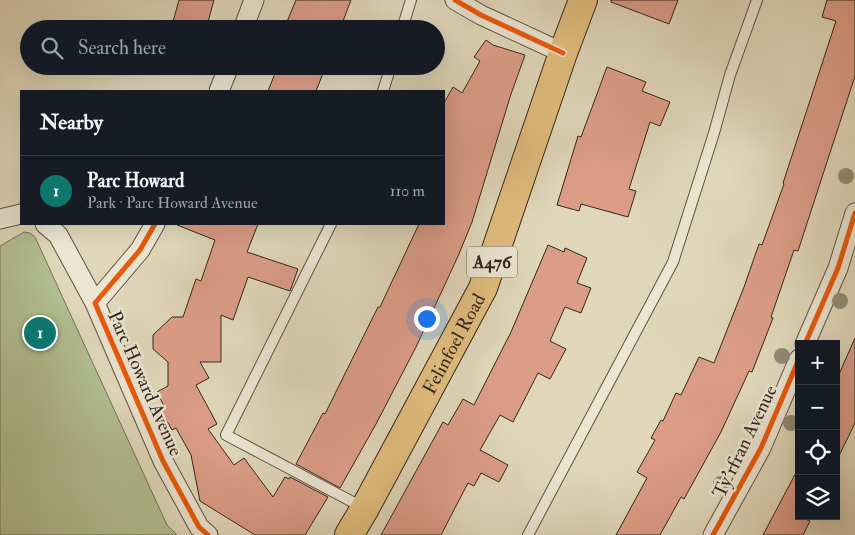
<!DOCTYPE html>
<meta charset="utf-8">
<style>
body{margin:0;font-family:"IM FELL Double Pica",serif;background:#242831;color:#f1f3f6}
.controls{position:absolute;right:15px;bottom:15px;display:grid;overflow:hidden;border-radius:0px;box-shadow:0 5px 20px #0002}
.controls button{width:45px;height:45px;display:grid;place-items:center;padding:0;border:0;border-bottom:1px solid #363941;background:#171b24;color:#f1f3f6;font:25px sans-serif}
.you{position:absolute;left:426px;top:318px;width:18px;height:18px;margin:-12px;border:4px solid #fff;border-radius:50%;background:#1a73e8;box-shadow:0 0 0 8px #1a73e833}
.badge{display:grid;place-items:center;width:32px;height:32px;border-radius:50%;background:#0f766e;color:#fff;font-size:16px;font-weight:700}
.pin{position:absolute;translate:-50% -50%;border:2px solid #fff;box-shadow:0 1px 5px #0006}
.list{margin:0;padding:0;list-style:none}
h2{display:flex;justify-content:space-between;align-items:center;height:65px;margin:0;padding:0 20px;font-size:21px}
h2 small{font-size:16px;font-weight:400;color:#9ea1a6}
.list li{display:grid;grid-template-columns:32px 1fr auto;gap:15px;align-items:center;box-sizing:border-box;height:70px;padding:0 20px;border-top:1px solid #363941}
.list b{display:block;font-size:19px;white-space:nowrap}
.list p{margin:0;font-size:16px;white-space:nowrap;color:#9ea1a6}
.list em{font-size:16px;font-style:normal;color:#9ea1a6}
.icon{flex:none;width:28px;height:28px;fill:none;stroke:currentColor;stroke-width:2;stroke-linecap:round;stroke-linejoin:round}
.map{position:relative;flex:none;width:855px;height:535px;overflow:hidden}
.search{position:absolute;background:#171b24;box-shadow:0 5px 20px #0002;left:20px;top:20px;width:425px;height:55px;display:flex;align-items:center;gap:12px;box-sizing:border-box;padding:0 18px;border-radius:28px;color:#9ea1a6;font-size:19px}
.panel{position:absolute;background:#171b24;box-shadow:0 5px 20px #0002;left:20px;top:90px;width:425px;height:135px;border-radius:0px}
.map>svg:first-child{display:block}
</style>
<div class="map">
<svg width="855" height="535" viewBox="0 0 855 535">
<rect width="100%" height="100%" fill="#e0d7ba"/>
<filter id="stains"><feTurbulence type="fractalNoise" baseFrequency=".004" numOctaves="4"/><feColorMatrix values="0 0 0 0 .2 0 0 0 0 .09 0 0 0 0 .02 0 0 0 .5 -.17"/></filter>
<radialGradient id="worn" r=".72"><stop offset=".6" stop-color="#630" stop-opacity="0"/><stop offset="1" stop-color="#630" stop-opacity=".3"/></radialGradient>
<!-- green -->
<polygon fill="#b1be90" stroke="#727257" points="24,232 30,233 35,237 167,525 177,535 0,535 0,246"/>
<!-- building -->
<g fill="#dc9d87" stroke="#32261e">
<polygon points="179,0 214,0 206,29 171,29"/>
<polygon points="296,0 351,0 340,29 284,29"/>
<polygon points="611,0 678,0 669,24 611,2"/>
<polygon points="827,0 855,0 855,76 798,251 794,250 771,317 773,318 752,372 749,371 721,432 684,499 681,497 660,535 616,535 647,478 637,472 655,440 651,438 661,420 663,421 676,393 681,395 699,357 714,363 744,287 759,244 762,245 784,184 783,183 836,21 822,17"/>
<polygon points="486,40 493,45 525,55 511,94 472,222 459,254 416,347 376,424 340,488 296,464 323,413 325,414 378,307 380,307 419,224 444,224 444,103 453,87 462,93 480,61 474,57"/>
<polygon points="278,66 326,66 316,91 268,91"/>
<polygon points="607,67 646,82 642,91 670,102 660,126 650,122 629,189 636,191 628,217 581,204 579,211 557,205 578,136 581,137"/>
<polygon points="177,224 258,224 247,252 298,269 290,291 248,277 233,320 221,315 221,362 200,362 209,378 196,385 217,424 208,429 234,465 244,458 273,497 285,477 289,479 290,477 328,497 305,535 255,535 200,501 191,455 176,428 172,430 160,409 164,406 157,392 168,386 168,362 153,349 153,335 172,317 183,317 196,279 201,281 215,240 177,225"/>
<polygon points="548,245 564,252 565,248 587,258 577,283 591,288 581,313 565,307 550,341 566,349 550,379 538,373 513,422 500,415 480,450 508,465 499,482 481,473 474,486 468,483 441,535 381,535 443,422 448,425 463,399 474,405 511,332"/>
<polygon points="855,338 855,423 836,462 836,381"/>
<polygon points="799,467 799,516 810,521 803,535 763,535"/>
</g>
<g fill="none" stroke-linecap="round" stroke-linejoin="round">
<!-- service casing -->
<g stroke="#5e5245" stroke-width="12">
<g id="service">
<polyline points="402,29 411,0"/>
<polyline points="383,91 391,66"/>
<polyline points="331,224 226,435 364,508"/>
<polyline points="528,535 673,262 714,133 730,75 757,0"/>
</g>
</g>
<!-- minor casing -->
<g stroke="#5e5245" stroke-width="21">
<g id="minor">
<polyline points="455,0 481,15 563,53"/>
<polyline points="243,29 254,0"/>
<polyline points="219,91 229,66"/>
<polyline points="0,219 21,214"/>
<polyline points="45,224 58,235 95,303"/>
<polyline points="155,224 140,250 95,303 163,461 199,527 208,535"/>
<polyline points="805,344 838,268 855,213"/>
<polyline points="713,535 761,448 799,359"/>
</g>
</g>
<!-- primary casing -->
<g stroke="#32261e" stroke-width="30">
<g id="primary">
<path id="s1" d="M349,535L365,508L483,288L563,53L583,0"/>
</g>
</g>
<!-- service -->
<use href="#service" stroke="#ebe5d2" stroke-width="10"/>
<!-- minor -->
<use href="#minor" stroke="#ebe5d2" stroke-width="19"/>
<!-- primary -->
<use href="#primary" stroke="#e0bc7d" stroke-width="28"/>
<!-- cycleway casing -->
<g stroke="#ebe5d2" stroke-width="8">
<g id="cycleway">
<polyline points="455,0 481,15 563,53"/>
<polyline points="155,224 140,250 95,303 163,461 199,527 208,535"/>
<polyline points="805,344 838,268 855,213"/>
<polyline points="713,535 761,448 799,359"/>
</g>
</g>
<!-- cycleway -->
<use href="#cycleway" stroke="#e8590c" stroke-width="5"/>
</g>
<!-- trees -->
<g fill="#928b74">
<circle cx="846" cy="176" r="8"/>
<circle cx="840" cy="301" r="8"/>
<circle cx="782" cy="356" r="8"/>
<circle cx="791" cy="423" r="8"/>
<circle cx="721" cy="484" r="8"/>
</g>
<g text-anchor="middle" stroke-width="5" stroke-linejoin="round" paint-order="stroke">
<!-- shield labels -->
<rect fill="#ebe5d2" stroke="#6a5f54" stroke-width="1" x="467" y="246.5" width="50" height="31" rx="4"/>
<g font-size="18" font-weight="bold" fill="#32261e">
<text x="492" y="268">A476</text>
</g>
<!-- street labels -->
<g font-size="19" fill="#32261e" stroke="#ebe5d2">
<text dy="7" stroke="none"><textPath href="#s1" startOffset="218">Felinfoel Road</textPath></text>
<text transform="translate(146 383) rotate(66)" y="7">Parc Howard Avenue</text>
<text transform="translate(744 441) rotate(-64)" y="7">Ty'rfran Avenue</text>
</g>
</g>
<rect width="100%" height="100%" filter="url(#stains)"/>
<rect width="100%" height="100%" fill="url(#worn)"/>
</svg>
<div class="controls">
<button>+</button>
<button>−</button>
<button><svg class="icon" aria-label="locate" viewBox="0 0 24 24"><circle cx="12" cy="12" r="6"/><path d="M12 2v4M12 18v4M2 12h4M18 12h4"/></svg></button>
<button><svg class="icon" aria-label="layers" viewBox="0 0 24 24"><path d="M12 4l9 5-9 5-9-5zM3 14l9 5 9-5"/></svg></button>
</div>
<div class="you"></div>
<div class="pin badge" style="left:40px;top:333px">1</div>
<div class="search"><svg class="icon" aria-label="search" viewBox="0 0 24 24"><circle cx="10" cy="10" r="6"/><path d="M15 15l6 6"/></svg>Search here</div>
<section class="panel">
<h2>Nearby<small></small></h2>
<ul class="list">
<li><span class="badge">1</span><div><b>Parc Howard</b><p>Park · Parc Howard Avenue</p></div><em>110 m</em></li>
</ul>
</section>
</div>
